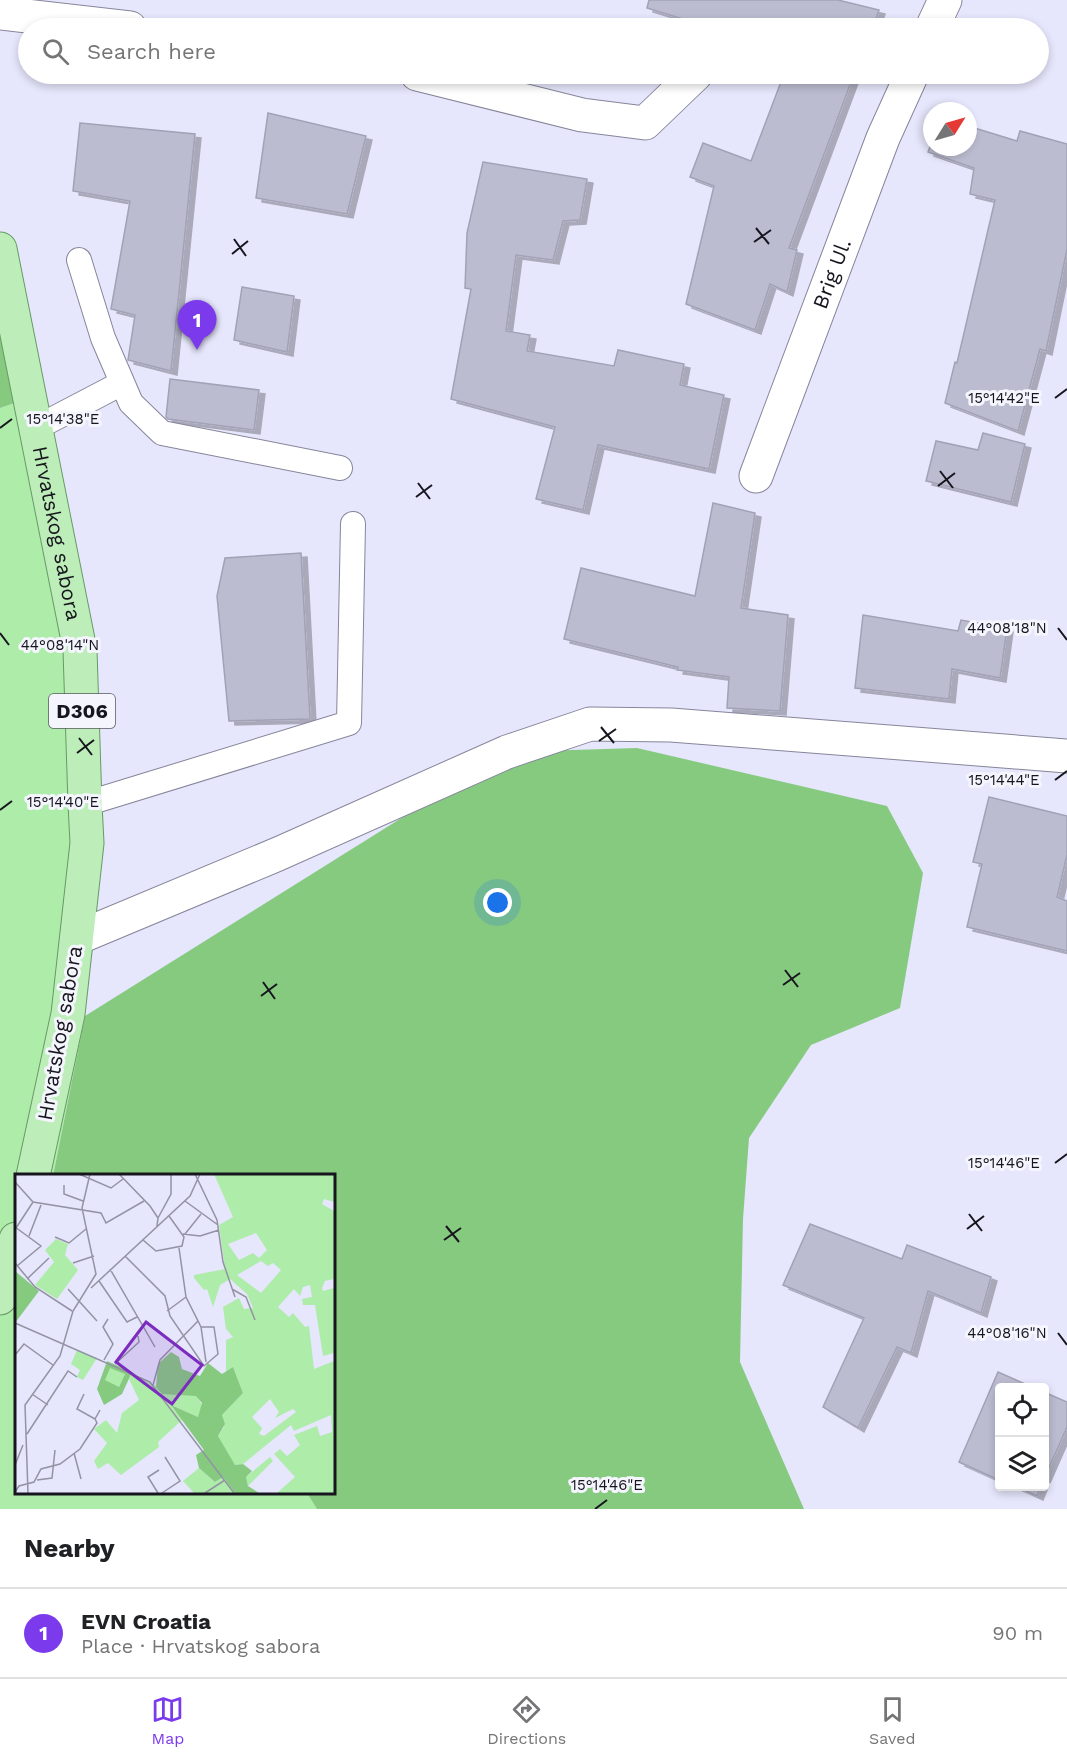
<!DOCTYPE html>
<meta charset="utf-8">
<style>
body{margin:0;font-family:"Work Sans",sans-serif;background:#f2f2f2;color:#202124}
.controls{position:absolute;right:18px;bottom:18px;display:grid;overflow:hidden;border-radius:6px;box-shadow:0 3px 9px #0003}
.controls button{width:54px;height:54px;display:grid;place-items:center;padding:0;border:0;border-bottom:2px solid #e0e0e0;background:#fff;color:#202124;font:30px sans-serif}
.compass{position:absolute;left:923px;top:102px;width:54px;height:54px;border-radius:50%;background:#fff;box-shadow:0 3px 9px #0003;rotate:53deg}
.you{position:absolute;left:498px;top:903px;width:21px;height:21px;margin:-15px;border:4px solid #fff;border-radius:50%;background:#1a73e8;box-shadow:0 0 0 9px #1a73e833}
.badge{display:grid;place-items:center;width:39px;height:39px;border-radius:50%;background:#7c3aed;color:#fff;font-size:20px;font-weight:700}
.pin{position:absolute;translate:-50% -50px;filter:drop-shadow(0 2px 3px #0008)}
.pin::after{content:'';position:absolute;top:32px;width:21px;height:18px;background:inherit;clip-path:polygon(0 0,100% 0,50% 100%)}
.list{margin:0;padding:0;list-style:none}
h2{display:flex;justify-content:space-between;align-items:center;height:78px;margin:0;padding:0 24px;font-size:26px}
h2 small{font-size:20px;font-weight:400;color:#757577}
.list li{display:grid;grid-template-columns:39px 1fr auto;gap:18px;align-items:center;box-sizing:border-box;height:90px;padding:0 24px;border-top:2px solid #e0e0e0}
.list b{display:block;font-size:22px;white-space:nowrap}
.list p{margin:0;font-size:20px;white-space:nowrap;color:#757577}
.list em{font-size:20px;font-style:normal;color:#757577}
.icon{flex:none;width:33px;height:33px;fill:none;stroke:currentColor;stroke-width:2;stroke-linecap:round;stroke-linejoin:round}
.map{position:relative;flex:none;width:1067px;height:1509px;overflow:hidden}
.search{position:absolute;background:#fff;box-shadow:0 3px 9px #0003;left:18px;right:18px;top:18px;height:66px;display:flex;align-items:center;gap:15px;box-sizing:border-box;padding:0 21px;border-radius:33px;color:#757577;font-size:22px}
.sheet{height:168px;background:#fff}
nav{display:flex;justify-content:space-around;align-items:center;box-sizing:border-box;height:84px;border-top:2px solid #e0e0e0;background:#fff;font-size:16px;color:#757577}
nav a{display:grid;justify-items:center;gap:3px}
nav .on{color:#7c3aed}
.map>svg:first-child{display:block}
</style>
<div class="map">
<svg width="1067" height="1509" viewBox="0 0 1067 1509">
<defs>
<filter id="shadow"><feDropShadow dx="6" dy="4" stdDeviation="0" flood-color="#0004"/></filter>
</defs>
<rect width="100%" height="100%" fill="#e6e6fc"/>
<!-- green -->
<polygon fill="#aeeca9" points="29,398 80,650 77,938 85,1016 53,1176 16,1176 16,1492 307,1493 317,1509 0,1509 0,408"/>
<!-- forest -->
<g fill="#86ca80">
<polygon points="0,249 29,398 0,408"/>
<polygon points="637,748 887,806 923,873 900,1008 811,1045 749,1138 743,1219 740,1362 804,1509 317,1509 307,1493 333,1492 333,1176 53,1176 85,1016 507,752"/>
</g>
<!-- building -->
<g fill="#bcbcd1" stroke="#a2a2b7" stroke-width="1.5" filter="url(#shadow)">
<polygon points="649,0 838,0 879,10 873,28 712,28 647,8"/>
<polygon points="784,74 860,74 859,75 854,74 789,248 797,250 787,292 770,284 755,330 686,304 714,186 690,177 703,143 751,161"/>
<polygon points="268,113 366,136 347,214 256,198"/>
<polygon points="80,123 195,134 171,371 128,360 135,315 111,309 130,201 73,191"/>
<polygon points="968,126 1017,141 1020,131 1067,144 1067,249 1046,351 1040,349 1018,431 945,403 955,362 957,363 995,200 970,194 974,168 928,152 932,141 932,147 968,147"/>
<polygon points="483,162 587,179 580,220 563,221 553,260 516,255 506,331 530,335 527,351 614,366 618,350 684,364 680,385 724,395 709,469 598,445 583,510 536,499 555,427 451,399 471,289 465,288 467,233"/>
<polygon points="242,287 294,296 287,352 234,340"/>
<polygon points="170,379 259,390 254,430 168,419 166,417"/>
<polygon points="983,433 1025,444 1011,502 926,481 936,441 978,450"/>
<polygon points="713,503 755,513 741,608 788,615 780,711 727,708 729,677 677,670 678,667 564,639 581,568 695,596"/>
<polygon points="301,553 310,719 229,721 217,596 225,558"/>
<polygon points="863,615 958,631 961,620 1007,628 1000,678 952,669 949,699 855,688"/>
<polygon points="989,797 1067,816 1067,855 1057,897 1067,901 1067,951 967,927 982,864 973,862"/>
<polygon points="810,1224 902,1259 907,1245 991,1277 981,1313 928,1291 911,1353 897,1347 858,1428 823,1407 864,1318 783,1285"/>
<polygon points="998,1372 1034,1388 999,1388 999,1480 959,1462"/>
<polygon points="1044,1392 1067,1402 1067,1427 1044,1479"/>
<polygon points="1015,1486 1041,1486 1037,1496"/>
</g>
<g fill="none" stroke-linecap="round" stroke-linejoin="round">
<!-- lane casing -->
<g stroke="#86859a" stroke-width="26">
<g id="lane">
<polyline points="79,260 103,338 131,403 162,433 340,468"/>
<polyline points="36,428 122,383"/>
<polyline points="85,804 349,723 353,524"/>
</g>
</g>
<!-- street casing -->
<g stroke="#86859a" stroke-width="35">
<g id="street">
<polyline points="0,13 130,28"/>
<polyline points="932,28 945,0"/>
<polyline points="417,74 582,115 645,123 696,74"/>
<path id="s1" d="M756,476L883,138L912,74"/>
<polyline points="77,938 278,854 507,752 590,724 671,725 1067,756"/>
</g>
</g>
<!-- primary casing -->
<g stroke="#669b64" stroke-width="35">
<g id="primary">
<path id="s2" d="M0,249L80,650L85,804L87,843L68,1014L33,1176"/>
<polyline points="0,1298 16,1239"/>
</g>
</g>
<!-- lane -->
<use href="#lane" stroke="#fff" stroke-width="24"/>
<!-- street -->
<use href="#street" stroke="#fff" stroke-width="33"/>
<!-- primary -->
<use href="#primary" stroke="#bdeeb9" stroke-width="33"/>
</g>
<!-- ticks -->
<path fill="none" stroke="#17161e" stroke-width="2" d="M756,228L769,244M234,239L246,256M754,242L771,230M232,254L248,241M1055,398L1067,389M0,428L12,419M940,471L953,488M418,483L430,499M938,486L955,473M416,497L432,485M1058,628L1067,640M0,633L9,645M601,727L614,743M79,738L92,755M599,741L616,729M77,753L94,740M1055,780L1067,771M0,810L12,801M785,970L798,987M263,982L275,999M783,985L800,973M261,996L277,984M1055,1163L1067,1154M969,1214L982,1231M446,1226L459,1242M967,1229L984,1216M444,1240L461,1228M1058,1333L1067,1345M595,1509L607,1500"/>
<g text-anchor="middle" stroke-width="6" stroke-linejoin="round" paint-order="stroke">
<!-- shield labels -->
<rect fill="#f5f5fe" stroke="#5a5961" stroke-width="1.5" x="49" y="694" width="66" height="34" rx="4.5"/>
<g font-size="20" font-weight="bold" fill="#17161e">
<text x="82" y="718">D306</text>
</g>
<!-- street labels -->
<g font-size="21" fill="#17161e" stroke="#f5f5fe">
<text dy="7" stroke="none"><textPath href="#s1" startOffset="216">Brig Ul.</textPath></text>
<text dy="7" stroke="none"><textPath href="#s2" startOffset="290">Hrvatskog sabora</textPath></text>
<text transform="translate(60 1033) rotate(-80)" y="7">Hrvatskog sabora</text>
</g>
</g>
<!-- overview -->
<g transform="translate(15 1174)">
<rect width="320" height="320" fill="#e6e6fc"/>
<path d="M199,0H319V28L309,25L307,30L319,37V105L310,107L307,114L308,117L319,114V179L308,182L300,131H288L287,125L297,123L295,111L288,113L285,122L279,115L263,133L274,143L278,139L290,153L294,152L299,195L319,187V319H262L280,303L259,280L265,275L272,282L285,271L279,261L302,252L305,262L317,258L316,241L279,257L276,251L228,290L220,291L216,287L203,262L209,253L207,241L228,219L218,193L211,198V166L218,163L211,155L208,133L224,124L229,135L238,134L232,120L215,105L205,111L198,133L192,115L189,116L179,104V101L210,95L204,51L218,43ZM241,59L252,76L244,84L238,79L224,86L213,70ZM246,87L253,92L258,89L266,96L246,119L222,101ZM255,225L264,238L260,244L278,235L281,238L249,262L244,260L247,254L237,243ZM41,65L53,70L50,81L63,96L42,125L20,111L39,88L30,76ZM62,176L82,184L68,206L62,203L65,196L56,190ZM95,193L110,200L104,213L89,207ZM117,198L138,211L182,222L188,233L183,243L156,231L167,246L143,268L144,273L106,301L93,289L83,295L79,287L92,269L79,255L91,246L102,259L107,239L124,226L114,205ZM255,283L258,287L233,312L231,303ZM184,294L200,308L208,303L220,319H179L168,307Z" fill="#aeeca9" fill-rule="evenodd"/>
<path d="M0,97L24,117L0,149V159ZM156,178L164,183L167,195L185,202L193,189L207,200L218,193L228,219L207,241L210,250L203,262L220,291L228,290L237,297L231,303L233,312L244,319H220L208,303L200,308L184,294L181,281L189,276L156,231L183,243L187,229L181,222L147,220L141,213L143,190ZM92,187L117,198L107,220L89,231L82,215ZM95,194L110,200L104,213L90,206Z" fill="#86ca80" fill-rule="evenodd"/>
<path fill="none" stroke="#9393a3" stroke-width="1.5" d="M64,0L96,14L108,5M104,0L135,32L143,44L142,52M180,0L202,46L208,88L220,123M0,8L18,28L86,39L91,49L129,27M49,11V20L68,27M170,27L203,51M143,44L156,20V0M0,53L26,72L2,92M1,54L18,28M168,60L185,62L204,56M170,60L186,40M14,62L26,31M40,63L54,69L71,55M128,66L141,77L167,72L169,63L154,42M164,74L171,123L186,153L191,188M110,82L150,122L155,142L189,192L203,180L199,153H186M0,89L20,113L57,137M58,89L79,82M95,95L140,173M12,105L34,84M84,107L112,148L122,143M76,114L175,22L185,0M53,115L82,147M217,115L231,123L240,146M152,137L171,123M0,149L135,208L219,319M0,181L9,170L38,191M89,186L98,170L88,153L93,145M100,190L124,168L123,162M138,211L145,186L183,147M17,220L33,231M69,220L62,235L80,245M12,260L53,197L62,203M59,279L66,305M0,291L8,271M22,306L37,304L40,276M0,318L4,312L19,308L26,295L45,290L65,275L82,249L80,245L85,236M13,319L10,231L45,182L58,137L81,100L67,34L75,0M143,319L133,303L144,296M147,319L165,307L150,283M190,319L210,306"/>
<path fill="#7b2cbf" fill-opacity="0.15" stroke="#7b2cbf" stroke-width="3" d="M131,148L187,191L157,230L101,188Z"/>
<rect width="320" height="320" fill="none" stroke="#17161e" stroke-width="3"/>
</g>
<g font-size="15" text-anchor="middle" fill="#17161e" stroke="#f5f5fe" stroke-width="6" stroke-linejoin="round" paint-order="stroke">
<text x="1004" y="403">15°14'42"E</text>
<text x="63" y="424">15°14'38"E</text>
<text x="1007" y="633">44°08'18"N</text>
<text x="60" y="650">44°08'14"N</text>
<text x="1004" y="785">15°14'44"E</text>
<text x="63" y="807">15°14'40"E</text>
<text x="1004" y="1168">15°14'46"E</text>
<text x="1007" y="1338">44°08'16"N</text>
<text x="607" y="1490">15°14'46"E</text>
</g>
</svg>
<div class="controls">
<button><svg class="icon" aria-label="locate" viewBox="0 0 24 24"><circle cx="12" cy="12" r="6"/><path d="M12 2v4M12 18v4M2 12h4M18 12h4"/></svg></button>
<button><svg class="icon" aria-label="layers" viewBox="0 0 24 24"><path d="M12 4l9 5-9 5-9-5zM3 14l9 5 9-5"/></svg></button>
</div>
<svg class="compass" viewBox="-18 -18 36 36"><path d="M0-13l5 13h-10z" fill="#e53935"/><path d="M0 13l5-13h-10z" fill="#757577"/></svg>
<div class="you"></div>
<div class="pin badge" style="left:197px;top:350px">1</div>
<div class="search"><svg class="icon" aria-label="search" viewBox="0 0 24 24"><circle cx="10" cy="10" r="6"/><path d="M15 15l6 6"/></svg>Search here</div>
</div>
<section class="sheet">
<h2>Nearby<small></small></h2>
<ul class="list">
<li><span class="badge">1</span><div><b>EVN Croatia</b><p>Place · Hrvatskog sabora</p></div><em>90 m</em></li>
</ul>
</section>
<nav>
<a class="on"><svg class="icon" aria-label="map" viewBox="0 0 24 24"><path d="M3 6l6-2 6 2 6-2v14l-6 2-6-2-6 2zM9 4v14M15 6v14"/></svg>Map</a>
<a><svg class="icon" aria-label="directions" viewBox="0 0 24 24"><path d="M12 3l9 9-9 9-9-9zM9 14v-3h6M13 9l2 2-2 2"/></svg>Directions</a>
<a><svg class="icon" aria-label="saved" viewBox="0 0 24 24"><path d="M7 4h10v16l-5-4-5 4z"/></svg>Saved</a>
</nav>
